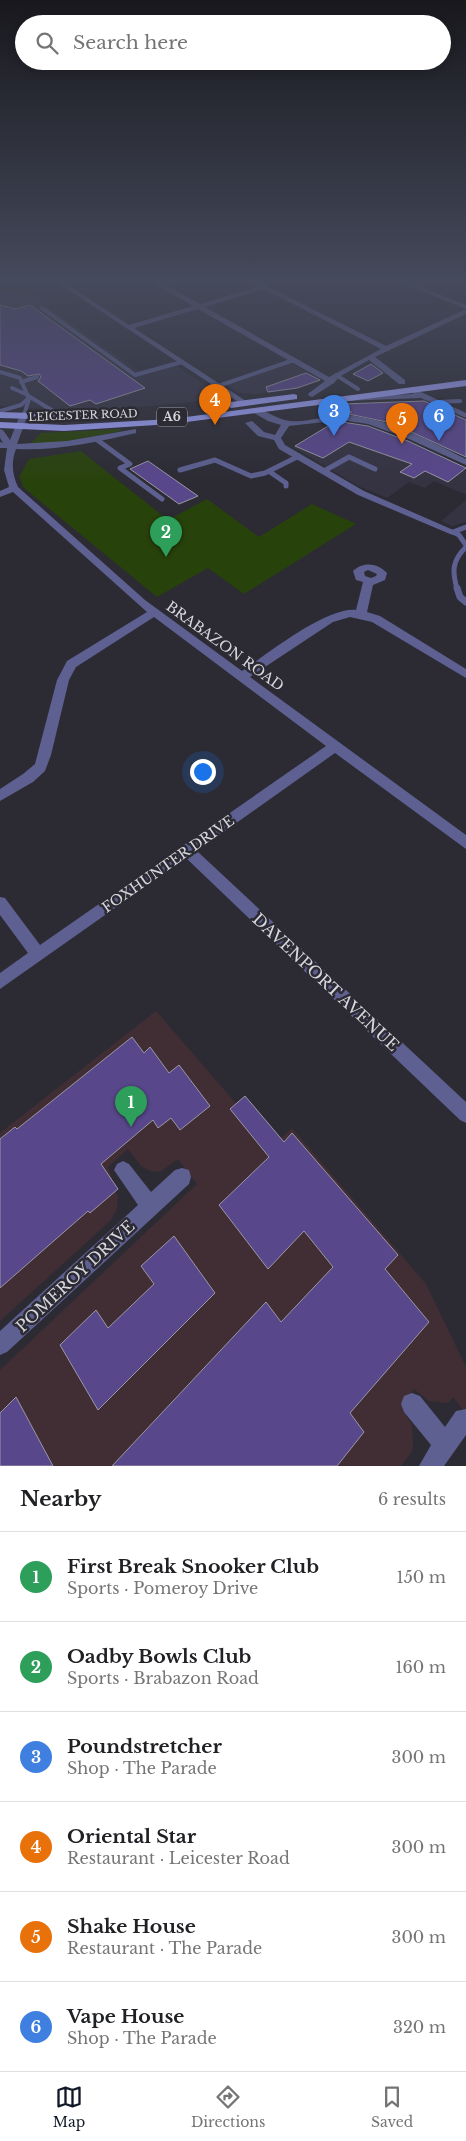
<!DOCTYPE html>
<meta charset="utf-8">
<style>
body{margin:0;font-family:"Libre Baskerville",serif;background:#f6f6f6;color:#202124}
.you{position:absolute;left:202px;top:771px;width:18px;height:18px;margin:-12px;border:4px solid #fff;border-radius:50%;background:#1a73e8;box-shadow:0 0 0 8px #1a73e833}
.badge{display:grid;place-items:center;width:32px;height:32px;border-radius:50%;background:#111827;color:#fff;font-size:16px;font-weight:700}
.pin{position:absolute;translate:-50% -41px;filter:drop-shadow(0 1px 2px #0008)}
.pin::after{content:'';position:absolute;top:26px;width:18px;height:15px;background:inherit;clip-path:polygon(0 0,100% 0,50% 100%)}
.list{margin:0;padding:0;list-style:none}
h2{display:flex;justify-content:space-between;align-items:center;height:65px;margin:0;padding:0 20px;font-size:21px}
h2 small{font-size:16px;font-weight:400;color:#757577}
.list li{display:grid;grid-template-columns:32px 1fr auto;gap:15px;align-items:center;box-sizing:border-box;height:90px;padding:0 20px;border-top:1px solid #e0e0e0}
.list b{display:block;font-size:19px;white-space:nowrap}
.list p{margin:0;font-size:16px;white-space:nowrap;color:#757577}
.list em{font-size:16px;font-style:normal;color:#757577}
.icon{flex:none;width:28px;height:28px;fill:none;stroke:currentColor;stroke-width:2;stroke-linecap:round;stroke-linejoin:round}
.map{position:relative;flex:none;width:466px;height:1466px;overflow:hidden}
.search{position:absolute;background:#fff;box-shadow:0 2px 8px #0003;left:15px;right:15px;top:15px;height:55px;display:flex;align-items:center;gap:12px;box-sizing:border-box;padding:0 18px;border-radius:28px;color:#757577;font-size:19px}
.sheet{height:605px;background:#fff}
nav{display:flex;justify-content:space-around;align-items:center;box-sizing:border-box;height:70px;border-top:1px solid #e0e0e0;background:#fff;font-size:14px;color:#757577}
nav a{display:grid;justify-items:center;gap:2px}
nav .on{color:#111827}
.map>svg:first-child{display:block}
</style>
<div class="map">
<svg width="466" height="1466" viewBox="0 0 466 1466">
<rect width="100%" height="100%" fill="#2c2b34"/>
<!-- built -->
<g fill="#353342">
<polygon points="12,282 139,371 171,362 218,394 193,402 98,411 71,411 0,406 0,289"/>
<polygon points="287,361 322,380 299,389 256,394 238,393 223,383"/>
<polygon points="331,425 410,445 466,472 466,495 434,481 425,488 409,482 387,498 358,486 293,447"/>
<polygon points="466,500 466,522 452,526 441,521"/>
</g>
<!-- industrial -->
<polygon fill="#412e34" points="156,1011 273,1146 292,1128 426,1284 466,1367 466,1414 453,1397 448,1403 429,1401 414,1389 402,1406 412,1426 413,1450 401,1466 0,1466 0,1370 197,1184 178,1159 160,1172 150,1171 141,1166 128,1149 108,1167 118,1197 117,1209 111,1220 0,1321 0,1133"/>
<!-- green -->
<g fill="#28420b">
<polygon points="0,279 13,279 32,294 0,291"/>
<polygon points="119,429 121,431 57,443 30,444 41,433"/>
<polygon points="81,451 168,520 207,499 259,537 312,504 356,524 244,594 208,568 157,597 24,488 19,477 29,459"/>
</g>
<!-- building -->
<g fill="#59478c" stroke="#9a98a3">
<polygon points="0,305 16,309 30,305 145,388 96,404 90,400 70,406 38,381 41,377 39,374 28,376 21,371 0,365"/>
<polygon points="371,364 383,373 368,381 353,374"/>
<polygon points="306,373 320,380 297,388 268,392 266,387"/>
<polygon points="424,401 466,420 466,457 392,423 348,414 352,412 337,409 338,404 342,404"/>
<polygon points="342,422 368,426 408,441 466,468 448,482 425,471 414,478 400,472 412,464 349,442 323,458 295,446 333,423"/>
<polygon points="148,461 198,496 179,504 130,469"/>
<polygon points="132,1037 144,1053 150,1047 169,1073 179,1065 210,1106 180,1130 171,1118 158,1128 153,1120 101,1164 118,1189 90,1213 88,1211 0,1288 0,1139 15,1127 17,1129"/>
<polygon points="245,1096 284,1142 292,1133 398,1255 385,1269 429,1322 350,1413 364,1432 337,1466 112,1466 266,1302 281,1322 333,1267 304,1231 268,1269 219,1205 269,1157 230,1109"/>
<polygon points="174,1236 215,1293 98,1410 60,1345 96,1310 108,1328 154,1284 141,1266"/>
<polygon points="16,1397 53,1466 0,1466 0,1413"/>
</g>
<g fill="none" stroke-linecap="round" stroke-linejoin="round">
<!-- service-far2 -->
<g stroke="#5d6090" stroke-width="4">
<polyline points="60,282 74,279"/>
<polyline points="42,308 135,375 182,362"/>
<polyline points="0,372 20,378 29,399 24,415"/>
<polyline points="336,375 358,389"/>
<polyline points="21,382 37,377"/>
<polyline points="218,386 294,360"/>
<polyline points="12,388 28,395"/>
<polyline points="30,397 60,415"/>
<polyline points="436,402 460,401"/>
<polyline points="0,411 21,405 30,397"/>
</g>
<!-- service-far1 -->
<g stroke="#5d6090" stroke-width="5">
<polyline points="58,414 64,417"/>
<polyline points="23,417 24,414"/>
<polyline points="96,439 130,464 120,468 162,499"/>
<polyline points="180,470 215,460 251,476 265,473 299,456"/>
<polyline points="324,471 349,457 375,469"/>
<polyline points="270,472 286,483 286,486"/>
<polyline points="466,527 453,532 459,535 466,545"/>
<path d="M457,589C452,571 452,561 466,547"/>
</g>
<!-- service -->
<polyline stroke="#5d6090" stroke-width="7" points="457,588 460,597 466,602"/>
<!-- minor -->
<g fill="#5d6090" fill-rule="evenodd">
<path d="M52,279H59L129,325L193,306L147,279H154L200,304L259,287L246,279H253L386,346L466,309L393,279H401L466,305V314L375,357L405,380V384H399L369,360L339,377L334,383L312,397L308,395L309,393L325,381L198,309L134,328L246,401L247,403L243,405ZM264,289L381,349L329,377L205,307Z"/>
<polygon points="413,391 419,391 466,413 466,418 421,398 344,401 340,399 344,397 413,394"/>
<path d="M254,409C264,408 277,420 290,421C308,423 325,415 343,415C387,417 428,440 466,459V465L409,439L368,424L342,420L289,426L281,438L285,445L364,491L458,532L453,535L450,534L358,495L279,449L274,440L258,436L245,423L252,421L264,432L275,435L281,425L268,421L254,413Z"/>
<path d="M20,415L27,417L17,444L67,441L136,429V433C97,442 56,451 16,449C11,462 12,474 18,487L145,600L242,671C269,653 326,607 356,610L363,582L356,580L353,571C363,561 378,563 387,573L385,580L373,585L367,612L380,616L466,669V678L372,622L350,617L333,622L250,677L466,835V849L335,753L197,851L466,1102V1123L460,1120L186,858L0,989V973L28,953L0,915V897L5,898L40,945L326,746L154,617L76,667L69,680L51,755L45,771L33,782L0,801V789L23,774L35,764L57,680L67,661L147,612L13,492L0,497V491L9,487L4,470L7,448H0V442L3,443L0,438V429L3,430L10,440ZM368,570L377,574L376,576L371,578L365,576L364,572Z"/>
<polygon points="123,1161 129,1164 151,1192 175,1170 182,1168 189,1170 191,1177 189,1184 7,1352 0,1355 0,1331 138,1205 114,1170 117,1164"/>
<polygon points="412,1393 420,1396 445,1427 456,1411 466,1409 466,1435 444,1466 419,1466 431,1445 404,1412 401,1404 404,1396"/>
</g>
<!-- trunk -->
<g fill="#9a9ef4" fill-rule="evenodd">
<polygon points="466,380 466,386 171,424 64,431 0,428 0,422 64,425 171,419"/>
<polygon points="294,394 297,395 297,399 231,408 227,405 231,402"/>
<polygon points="0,412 98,415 103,418 98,421 0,418"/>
</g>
</g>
<!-- sky -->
<linearGradient id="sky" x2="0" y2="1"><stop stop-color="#18181d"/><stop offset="0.58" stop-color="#454a5c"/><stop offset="1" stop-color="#454a5c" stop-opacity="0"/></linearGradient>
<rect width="466" height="484" fill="url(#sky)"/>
<g text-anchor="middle" stroke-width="5" stroke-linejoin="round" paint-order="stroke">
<!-- far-street labels -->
<g font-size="11" fill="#d7d6dc" stroke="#2c2b34">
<text transform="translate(83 415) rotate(-2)" y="4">LEICESTER ROAD</text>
</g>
<!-- shield labels -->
<rect fill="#2c2b34" stroke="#a4a3aa" stroke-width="1" x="157" y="407.5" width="30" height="19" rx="4"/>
<g font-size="12" font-weight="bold" fill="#d7d6dc">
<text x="172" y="421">A6</text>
</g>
<!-- street labels -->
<g font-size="14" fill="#d7d6dc" stroke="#2c2b34">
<text transform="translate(225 646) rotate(36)" y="5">BRABAZON ROAD</text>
<text transform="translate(168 864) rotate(-35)" y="5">FOXHUNTER DRIVE</text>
</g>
<!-- near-street labels -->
<g font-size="16" fill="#d7d6dc" stroke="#2c2b34">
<text transform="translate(326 982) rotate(43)" y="6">DAVENPORT AVENUE</text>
<text transform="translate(75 1276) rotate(-43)" y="6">POMEROY DRIVE</text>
</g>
</g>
</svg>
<div class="you"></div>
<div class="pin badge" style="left:131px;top:1127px;background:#2e9e5b">1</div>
<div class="pin badge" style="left:166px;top:557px;background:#2e9e5b">2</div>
<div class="pin badge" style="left:334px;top:436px;background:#3f7fe0">3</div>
<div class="pin badge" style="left:215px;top:425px;background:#e8710a">4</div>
<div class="pin badge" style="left:402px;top:444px;background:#e8710a">5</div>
<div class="pin badge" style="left:439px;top:441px;background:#3f7fe0">6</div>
<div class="search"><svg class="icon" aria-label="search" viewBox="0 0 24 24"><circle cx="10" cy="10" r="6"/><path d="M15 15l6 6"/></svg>Search here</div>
</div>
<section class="sheet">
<h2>Nearby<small>6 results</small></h2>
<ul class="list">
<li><span class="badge" style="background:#2e9e5b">1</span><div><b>First Break Snooker Club</b><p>Sports · Pomeroy Drive</p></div><em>150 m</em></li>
<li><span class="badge" style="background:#2e9e5b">2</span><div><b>Oadby Bowls Club</b><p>Sports · Brabazon Road</p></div><em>160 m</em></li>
<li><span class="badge" style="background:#3f7fe0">3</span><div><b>Poundstretcher</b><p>Shop · The Parade</p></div><em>300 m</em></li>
<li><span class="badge" style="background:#e8710a">4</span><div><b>Oriental Star</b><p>Restaurant · Leicester Road</p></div><em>300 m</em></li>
<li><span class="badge" style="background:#e8710a">5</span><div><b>Shake House</b><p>Restaurant · The Parade</p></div><em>300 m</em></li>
<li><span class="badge" style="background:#3f7fe0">6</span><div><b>Vape House</b><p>Shop · The Parade</p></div><em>320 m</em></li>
</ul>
</section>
<nav>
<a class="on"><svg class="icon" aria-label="map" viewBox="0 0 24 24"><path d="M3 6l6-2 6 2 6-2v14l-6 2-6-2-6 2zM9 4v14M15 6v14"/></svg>Map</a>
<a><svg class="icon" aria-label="directions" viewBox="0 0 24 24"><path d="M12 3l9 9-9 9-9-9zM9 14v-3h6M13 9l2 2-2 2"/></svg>Directions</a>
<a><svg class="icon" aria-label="saved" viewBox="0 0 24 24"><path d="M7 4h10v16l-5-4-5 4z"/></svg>Saved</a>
</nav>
